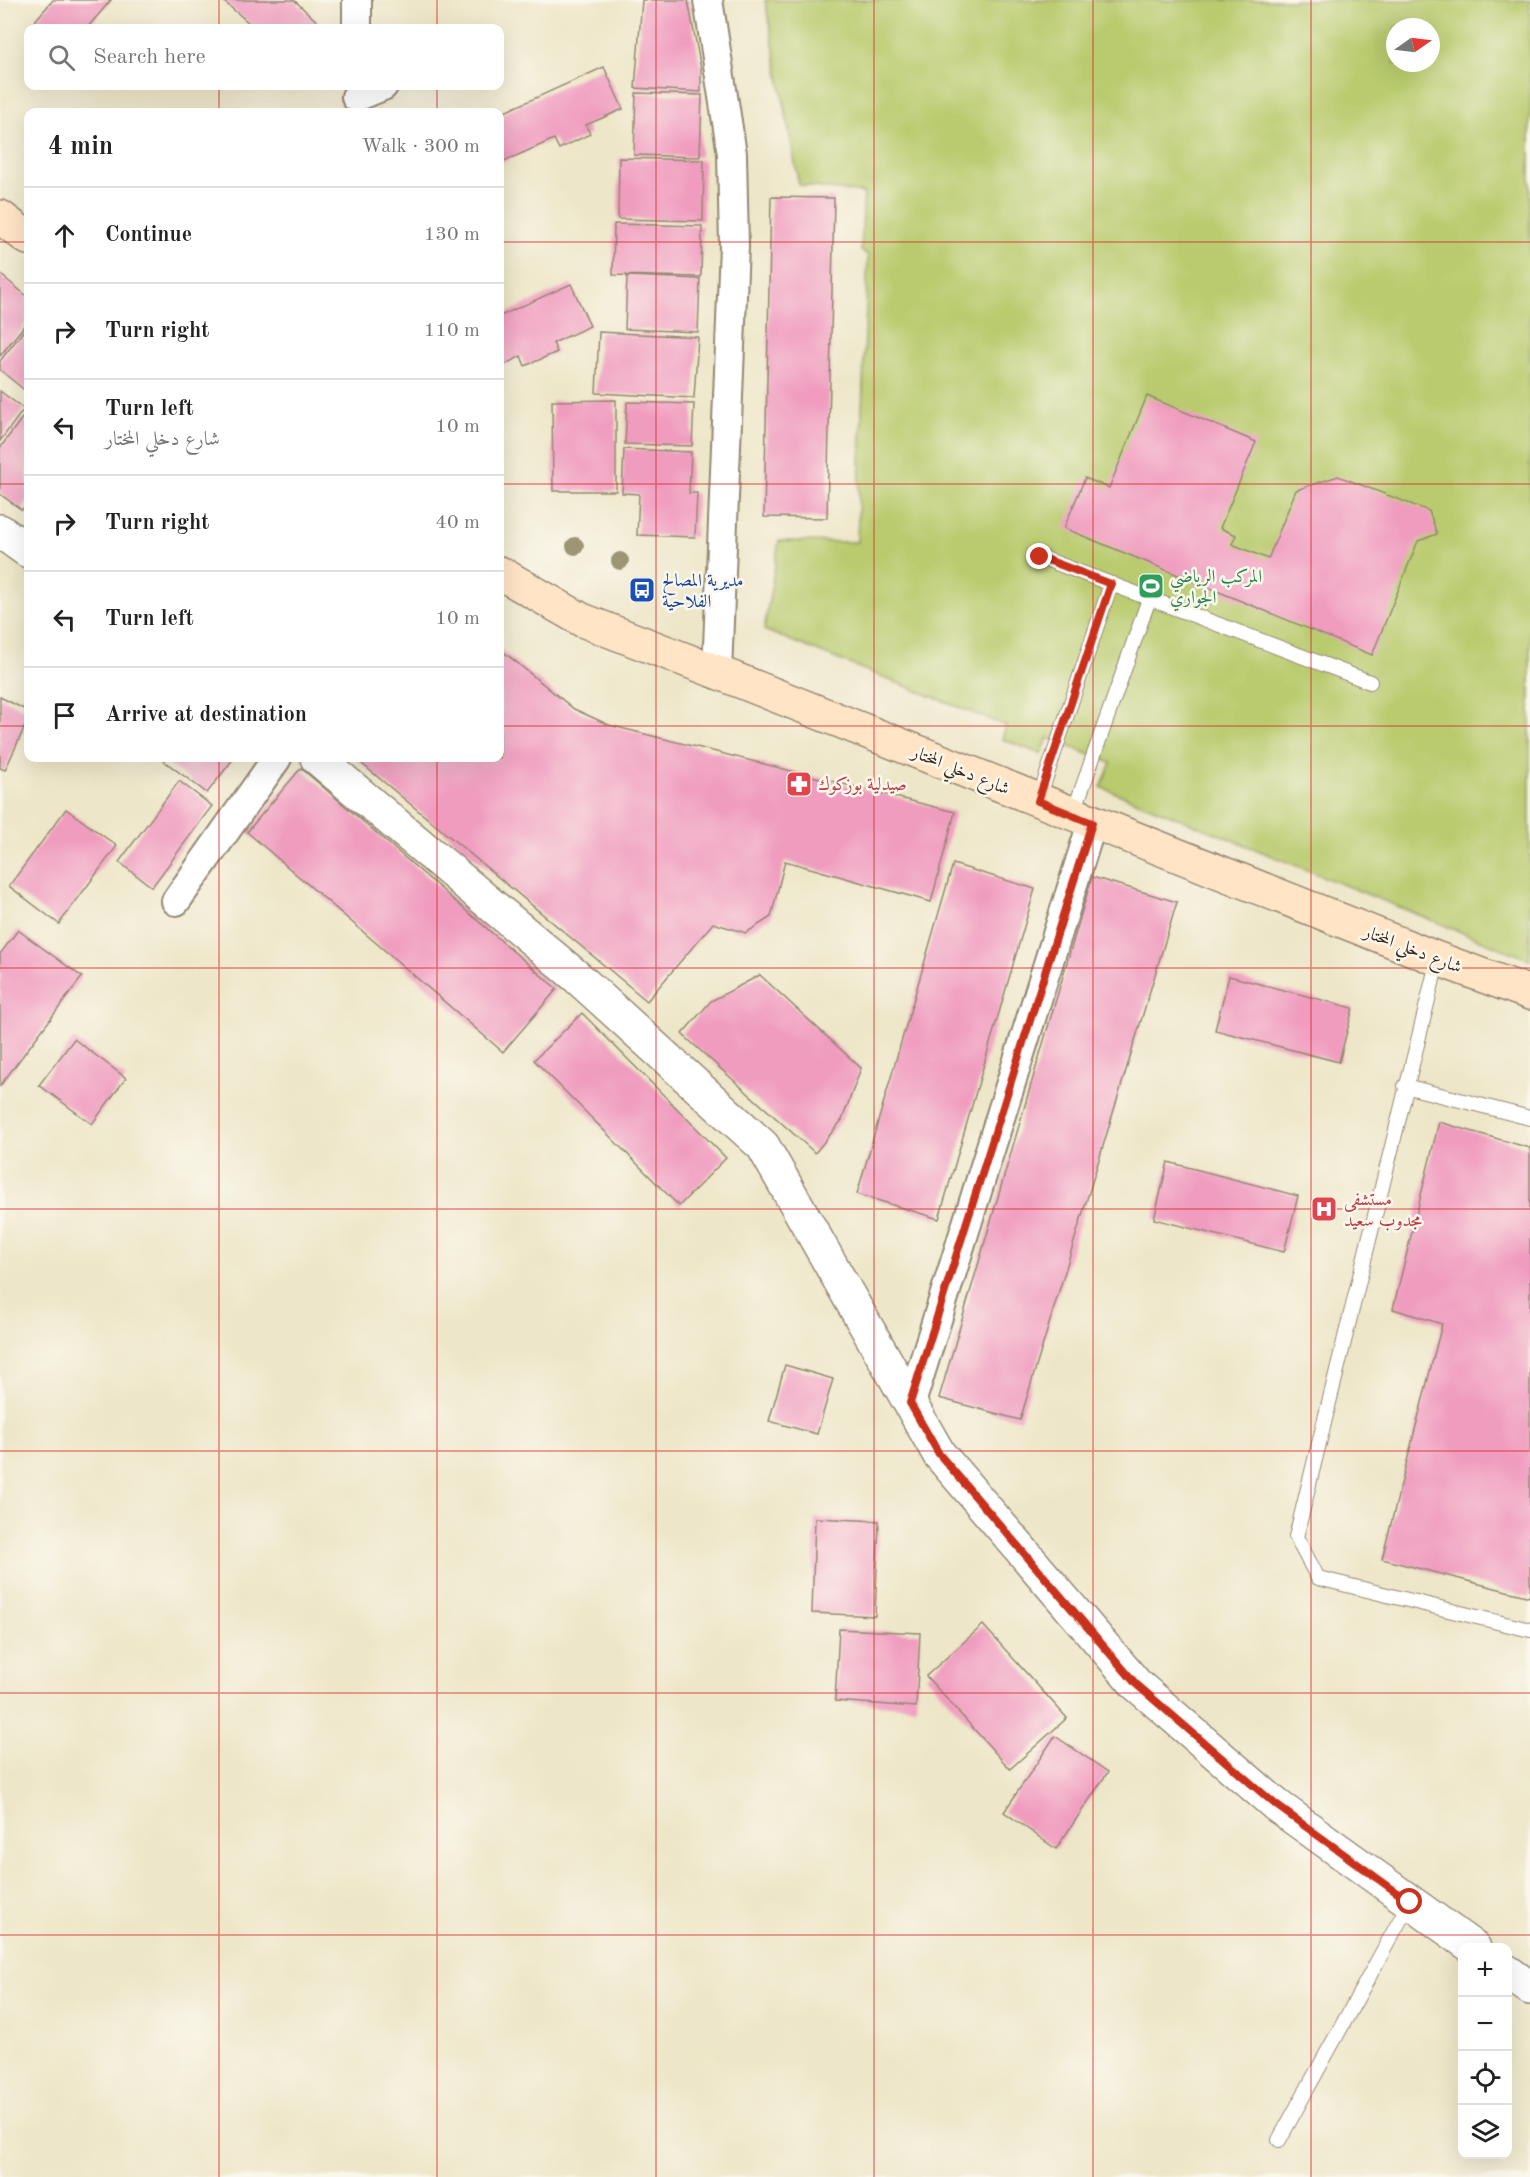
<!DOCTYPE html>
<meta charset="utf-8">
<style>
body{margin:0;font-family:"Old Standard TT",Amiri,serif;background:#f2f2f2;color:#222}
.controls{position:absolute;right:18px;bottom:18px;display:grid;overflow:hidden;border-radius:12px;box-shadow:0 6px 24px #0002}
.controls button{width:54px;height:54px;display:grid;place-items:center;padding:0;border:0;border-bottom:2px solid #e0e0e0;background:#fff;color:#222;font:30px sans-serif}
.compass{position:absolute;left:1386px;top:18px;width:54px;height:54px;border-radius:50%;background:#fff;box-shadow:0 6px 24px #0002;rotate:76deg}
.stop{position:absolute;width:18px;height:18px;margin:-14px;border:4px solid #c8321e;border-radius:50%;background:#fff}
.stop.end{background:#c8321e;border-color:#fff;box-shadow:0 2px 6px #0008}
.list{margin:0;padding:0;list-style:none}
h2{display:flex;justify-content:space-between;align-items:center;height:78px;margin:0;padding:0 24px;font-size:26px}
h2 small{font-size:20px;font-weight:400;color:#767676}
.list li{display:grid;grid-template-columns:39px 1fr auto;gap:18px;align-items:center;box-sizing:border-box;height:96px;padding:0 24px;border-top:2px solid #e0e0e0}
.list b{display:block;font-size:22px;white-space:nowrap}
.list p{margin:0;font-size:20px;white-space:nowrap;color:#767676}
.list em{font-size:20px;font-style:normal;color:#767676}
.icon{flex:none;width:33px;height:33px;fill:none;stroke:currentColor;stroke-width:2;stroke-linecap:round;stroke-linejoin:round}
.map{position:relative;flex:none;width:1530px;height:2177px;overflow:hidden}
.search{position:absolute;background:#fff;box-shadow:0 6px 24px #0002;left:24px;top:24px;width:480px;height:66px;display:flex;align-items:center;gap:15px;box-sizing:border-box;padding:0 21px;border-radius:12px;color:#767676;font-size:22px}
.panel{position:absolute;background:#fff;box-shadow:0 6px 24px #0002;left:24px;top:108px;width:480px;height:654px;border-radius:12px}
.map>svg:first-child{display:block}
</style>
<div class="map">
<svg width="1530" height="2177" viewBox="0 0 1530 2177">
<rect width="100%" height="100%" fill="#fbf7ec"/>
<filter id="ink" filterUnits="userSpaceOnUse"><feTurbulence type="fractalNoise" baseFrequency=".0167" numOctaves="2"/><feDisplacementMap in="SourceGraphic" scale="12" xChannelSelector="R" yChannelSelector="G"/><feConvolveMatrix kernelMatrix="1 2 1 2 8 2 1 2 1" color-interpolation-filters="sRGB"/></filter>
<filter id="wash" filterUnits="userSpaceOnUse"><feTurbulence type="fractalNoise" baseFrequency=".008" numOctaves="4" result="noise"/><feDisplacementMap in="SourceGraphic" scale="24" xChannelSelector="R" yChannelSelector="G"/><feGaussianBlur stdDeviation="1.35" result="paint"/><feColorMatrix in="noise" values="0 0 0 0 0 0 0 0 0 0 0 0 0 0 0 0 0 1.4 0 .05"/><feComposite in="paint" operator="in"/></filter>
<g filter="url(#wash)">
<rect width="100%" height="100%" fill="#ede6c8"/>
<!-- green -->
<path fill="#b9cb6e" stroke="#7a7a46" stroke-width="1.5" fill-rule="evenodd" d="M765,0H1530V960L1101,787L1111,763L1048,738L1041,754L1002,739L1006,726L764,630L779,541L857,542L868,255L861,251L864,193L799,185ZM1395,27H1431V63H1395Z"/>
<g id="blocks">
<!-- building -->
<g fill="#f09cbf">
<polygon points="53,0 111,0 87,28 42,28 34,22"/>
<polygon points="222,0 294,0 323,27 321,28 255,28"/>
<polygon points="642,0 688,0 701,69 701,92 635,88"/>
<polygon points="604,67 623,109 586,125 590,134 559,149 554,139 500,163 500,114"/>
<polygon points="636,93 702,95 700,157 634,155"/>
<polygon points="619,158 704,160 703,221 618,219"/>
<polygon points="771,197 834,198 827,518 764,517"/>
<polygon points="614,224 702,226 701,277 613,275"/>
<polygon points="0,274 28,297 28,321 0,356"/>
<polygon points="627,276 700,279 698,332 625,329"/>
<polygon points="571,284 590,326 553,343 557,352 525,366 521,356 500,367 500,316"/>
<polygon points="28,325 28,393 0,370 0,361"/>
<polygon points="599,332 698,337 694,398 596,393"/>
<polygon points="0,391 24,409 0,441"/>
<polygon points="1147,396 1256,442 1220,528 1236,535 1232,544 1268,559 1296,490 1338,476 1429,511 1437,534 1418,541 1372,655 1064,528 1085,478 1109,488"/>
<polygon points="616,400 616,491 553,491 552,401"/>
<polygon points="627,402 694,404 692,446 625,444"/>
<polygon points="22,418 28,423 28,501 22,510 0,494 0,448"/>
<polygon points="624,449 691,452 689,493 697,493 695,537 637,535 639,494 622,493"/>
<polygon points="500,649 574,709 609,725 955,812 931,902 785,861 771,917 746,933 713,923 647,1001 355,758 500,758"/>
<polygon points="0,697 28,711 28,720 5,770 0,768"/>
<polygon points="160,758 234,758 207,793"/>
<polygon points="301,768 557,989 503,1052 247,832"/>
<polygon points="179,781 212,806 152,887 119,862"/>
<polygon points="66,809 117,846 59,924 9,886"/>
<polygon points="953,864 1035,889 939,1219 857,1194"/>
<polygon points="1092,877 1177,902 1020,1420 939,1398"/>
<polygon points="18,930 82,977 0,1086 0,954"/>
<polygon points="760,975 861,1068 842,1120 815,1153 682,1034 711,1001"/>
<polygon points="1229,976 1353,1008 1339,1062 1215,1030"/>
<polygon points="582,1013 726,1158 679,1206 534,1060"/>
<polygon points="74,1039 126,1078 92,1124 39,1085"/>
<polygon points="1439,1122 1530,1148 1530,1597 1382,1559 1442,1324 1393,1309"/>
<polygon points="1168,1162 1298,1196 1284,1252 1154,1219"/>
<polygon points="785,1365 833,1379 817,1434 769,1421"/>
<polygon points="815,1518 879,1521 875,1616 812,1613"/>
<polygon points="983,1625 1067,1718 1010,1769 926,1676"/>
<polygon points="839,1629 920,1633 916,1707 835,1701"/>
<polygon points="1055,1736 1108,1772 1056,1849 1004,1812"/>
</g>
</g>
</g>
<g filter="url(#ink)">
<use href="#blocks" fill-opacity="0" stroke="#948873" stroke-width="1.5"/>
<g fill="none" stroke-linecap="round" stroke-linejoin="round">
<!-- service casing -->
<g stroke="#948873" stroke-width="16">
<g id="service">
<polyline points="1040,557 1370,682"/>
<polyline points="1038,801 1111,584"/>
<polyline points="1073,814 1149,599"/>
<polyline points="1438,959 1296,1537 1318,1578 1530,1630"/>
<polyline points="1405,1086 1530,1118"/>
<polyline points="1279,2140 1410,1902"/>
</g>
</g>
<!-- minor casing -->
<g stroke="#948873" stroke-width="32">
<g id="minor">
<polyline points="708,0 732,154 734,246 717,672"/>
<polyline points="357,28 357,0"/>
<polyline points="356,97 383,86"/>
<polyline points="176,901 277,758"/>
<polyline points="911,1403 1092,823"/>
</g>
</g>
<!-- tertiary casing -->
<g stroke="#948873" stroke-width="36">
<g id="tertiary">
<polyline points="0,531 28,551"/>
<polyline points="317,758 577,977 763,1146 939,1454 1136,1684 1276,1805 1474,1948"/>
<polyline points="1508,1972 1530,1988"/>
</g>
</g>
<!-- secondary casing -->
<g stroke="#948873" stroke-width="36">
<g id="secondary">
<polyline points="0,217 28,238"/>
<polyline points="500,573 582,620 717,672 1438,959 1530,993"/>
</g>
</g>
<!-- service -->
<use href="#service" stroke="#fff" stroke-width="14"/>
<!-- minor -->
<use href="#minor" stroke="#fff" stroke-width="28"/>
<!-- tertiary -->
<use href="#tertiary" stroke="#fff" stroke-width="33"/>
<!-- secondary -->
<use href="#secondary" stroke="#ffe4c6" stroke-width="33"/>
</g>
<!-- trees -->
<g fill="#9c9576">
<circle cx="575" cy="546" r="9"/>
<circle cx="620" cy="561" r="9"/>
</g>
</g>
<g fill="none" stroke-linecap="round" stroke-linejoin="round" filter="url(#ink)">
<!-- route -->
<polyline stroke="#c8321e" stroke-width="8" points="1040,557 1111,584 1038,801 1092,823 910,1403 939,1454 1136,1684 1276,1805 1410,1902"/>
</g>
<!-- grid -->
<path fill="none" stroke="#d62828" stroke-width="1.5" stroke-opacity="0.55" d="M219,0V28M437,0V28M656,0V2177M874,0V2177M1093,0V2177M1311,0V2177M219,86V112M437,86V112M0,242H28M500,242H1530M0,484H28M500,484H1530M0,726H28M500,726H1530M219,758V2177M437,758V2177M0,968H1530M0,1209H1530M0,1451H1530M0,1693H1530M0,1935H1530"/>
<!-- icons -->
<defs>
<g id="stadium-square" transform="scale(1.35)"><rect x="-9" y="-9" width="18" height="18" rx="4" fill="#2e9e5b" stroke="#fbf7ec"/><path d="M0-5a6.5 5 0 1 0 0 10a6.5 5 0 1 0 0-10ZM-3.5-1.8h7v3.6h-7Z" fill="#fff"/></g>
<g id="bus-square" transform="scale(1.35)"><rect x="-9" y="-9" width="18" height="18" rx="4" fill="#1a4fb4" stroke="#fbf7ec"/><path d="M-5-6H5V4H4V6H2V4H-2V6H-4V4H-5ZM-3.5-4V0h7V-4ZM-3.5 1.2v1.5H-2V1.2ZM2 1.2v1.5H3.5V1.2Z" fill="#fff"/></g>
<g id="pharmacy-square" transform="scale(1.35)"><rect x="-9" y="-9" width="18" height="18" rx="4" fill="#e0444e" stroke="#fbf7ec"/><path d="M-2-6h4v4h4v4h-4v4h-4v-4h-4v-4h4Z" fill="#fff"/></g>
<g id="hospital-square" transform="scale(1.35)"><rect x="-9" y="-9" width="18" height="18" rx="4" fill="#e0444e" stroke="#fbf7ec"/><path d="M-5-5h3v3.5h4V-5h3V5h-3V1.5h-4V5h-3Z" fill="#fff"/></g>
</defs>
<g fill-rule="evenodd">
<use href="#stadium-square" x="1151" y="586"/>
<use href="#bus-square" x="642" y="590"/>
<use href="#pharmacy-square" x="799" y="784"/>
<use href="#hospital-square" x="1324" y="1209"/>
</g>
<g text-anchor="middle" stroke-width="5" stroke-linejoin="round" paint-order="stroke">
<!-- leisure labels -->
<g font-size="18" fill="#27864d" stroke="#fbf7ec" text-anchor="start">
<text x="1170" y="582">المركب الرياضي<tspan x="1170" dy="21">الجواري</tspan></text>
</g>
<!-- transit labels -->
<g font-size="18" fill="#164399" stroke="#fbf7ec" text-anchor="start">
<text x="662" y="586">مديرية المصالح<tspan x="662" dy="21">الفلاحية</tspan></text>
</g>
<!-- street labels -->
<g font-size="18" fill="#3b2a1e" stroke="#fbf7ec">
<text transform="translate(961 770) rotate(22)" y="6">شارع دخلي المختار</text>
<text transform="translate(1413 949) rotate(21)" y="6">شارع دخلي المختار</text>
</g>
<!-- health labels -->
<g font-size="18" fill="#be3a42" stroke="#fbf7ec" text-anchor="start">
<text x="818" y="790">صيدلية بوزكوك</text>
<text x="1344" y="1205">مستشفى<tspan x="1344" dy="21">مجدوب سعيد</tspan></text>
</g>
</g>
</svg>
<div class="controls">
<button>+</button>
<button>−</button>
<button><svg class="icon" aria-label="locate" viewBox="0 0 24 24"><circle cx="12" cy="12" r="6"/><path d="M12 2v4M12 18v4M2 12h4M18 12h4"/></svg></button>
<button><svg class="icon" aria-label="layers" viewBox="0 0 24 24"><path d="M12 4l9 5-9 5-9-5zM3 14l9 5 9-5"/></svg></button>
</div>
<svg class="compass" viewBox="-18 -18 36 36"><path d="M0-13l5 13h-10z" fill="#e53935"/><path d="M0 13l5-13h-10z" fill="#767676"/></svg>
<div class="stop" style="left:1410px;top:1902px"></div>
<div class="stop end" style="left:1040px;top:557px"></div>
<div class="search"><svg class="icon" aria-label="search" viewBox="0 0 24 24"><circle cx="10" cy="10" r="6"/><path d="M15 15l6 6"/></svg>Search here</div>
<section class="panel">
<h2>4 min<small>Walk · 300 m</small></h2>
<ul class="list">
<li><svg class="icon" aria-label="ahead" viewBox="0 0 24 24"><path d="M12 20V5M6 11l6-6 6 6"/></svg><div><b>Continue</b></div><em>130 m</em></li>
<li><svg class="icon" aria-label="right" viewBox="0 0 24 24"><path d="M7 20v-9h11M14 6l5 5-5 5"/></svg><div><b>Turn right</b></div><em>110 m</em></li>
<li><svg class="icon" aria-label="left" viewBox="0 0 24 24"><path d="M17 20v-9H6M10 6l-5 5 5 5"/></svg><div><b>Turn left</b><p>شارع دخلي المختار</p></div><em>10 m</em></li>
<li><svg class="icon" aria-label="right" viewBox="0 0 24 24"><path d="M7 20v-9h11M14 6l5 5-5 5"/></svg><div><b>Turn right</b></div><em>40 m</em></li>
<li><svg class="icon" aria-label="left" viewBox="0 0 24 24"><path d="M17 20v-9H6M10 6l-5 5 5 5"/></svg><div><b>Turn left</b></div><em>10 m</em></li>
<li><svg class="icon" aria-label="arrive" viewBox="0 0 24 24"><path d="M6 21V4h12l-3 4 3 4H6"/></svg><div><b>Arrive at destination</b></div></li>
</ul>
</section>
</div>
